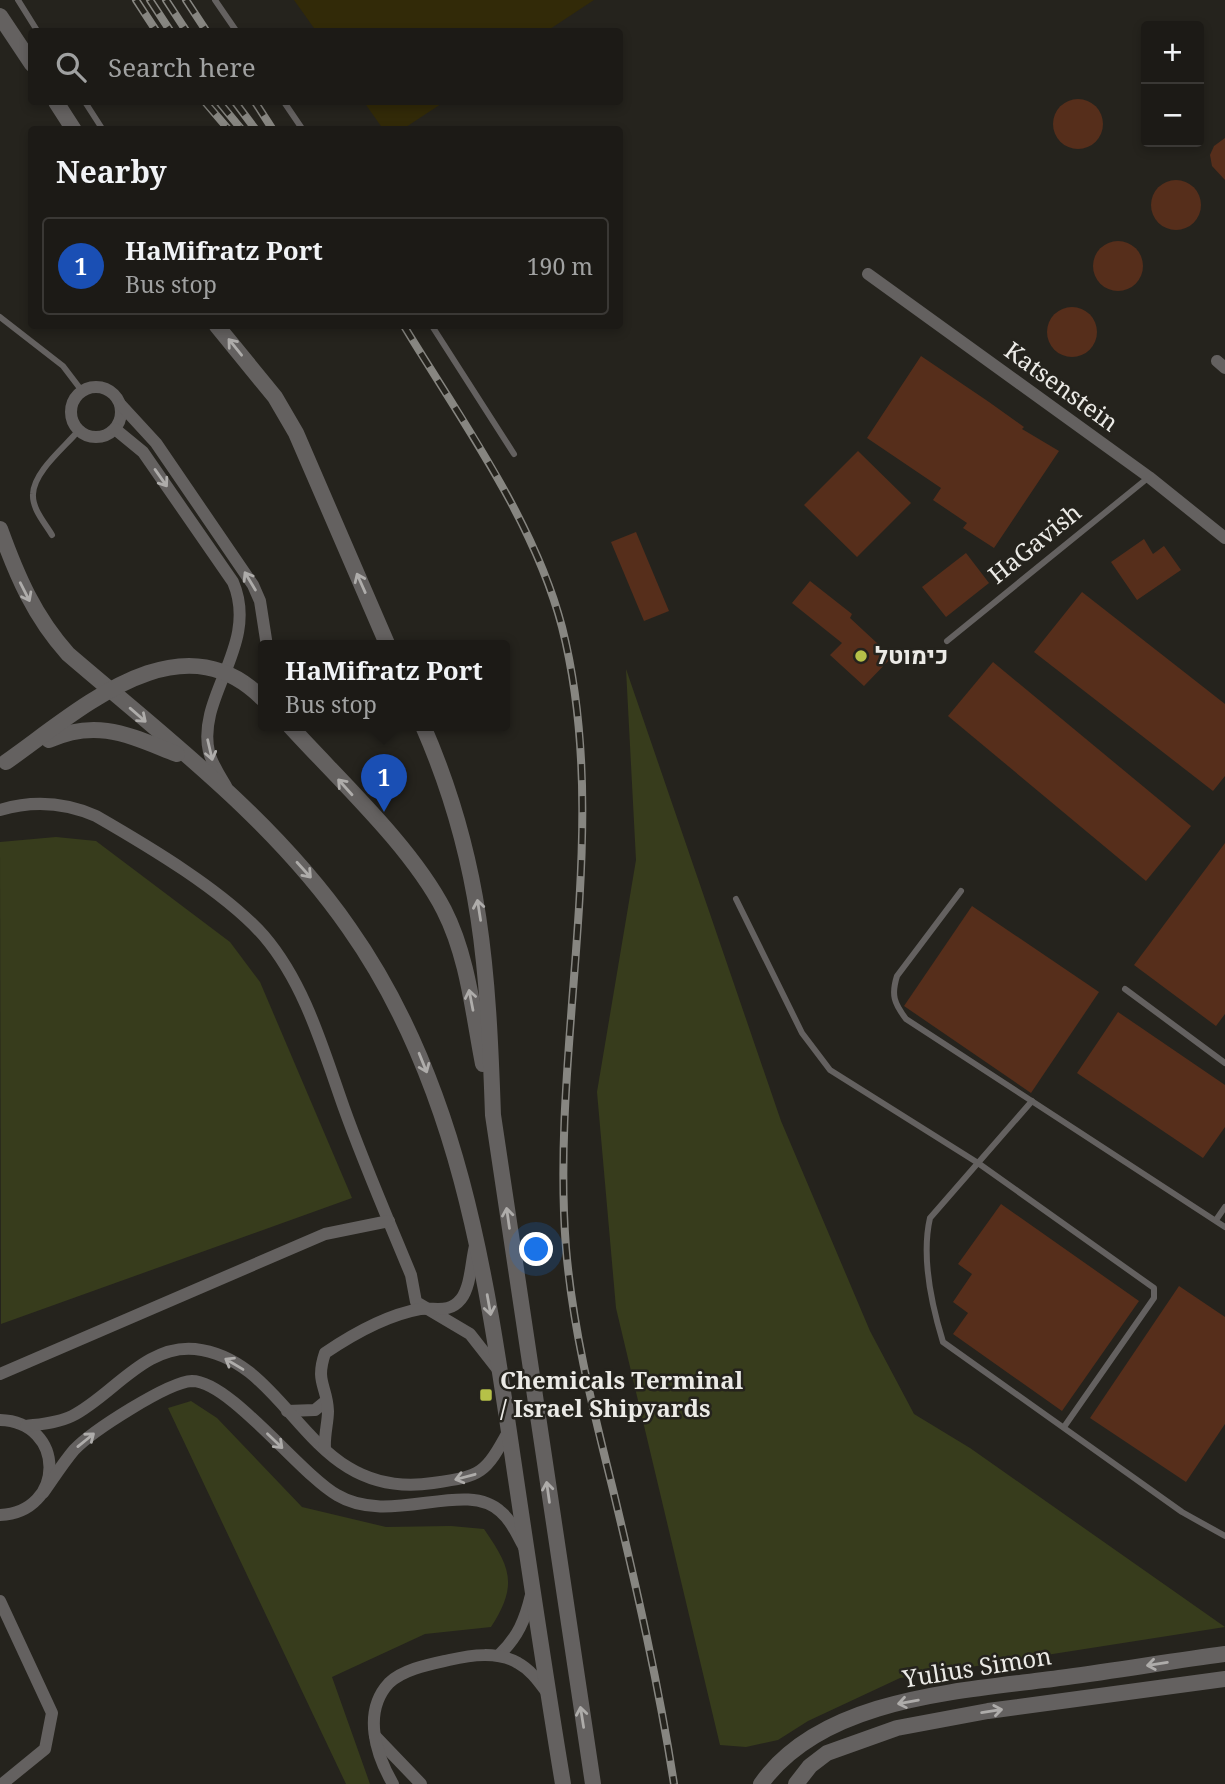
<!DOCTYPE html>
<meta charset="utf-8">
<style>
body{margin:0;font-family:"Noto Serif",Heebo,serif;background:#25231f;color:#f1f3f6}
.controls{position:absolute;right:21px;top:21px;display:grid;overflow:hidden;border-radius:7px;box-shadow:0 4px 10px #0003}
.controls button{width:63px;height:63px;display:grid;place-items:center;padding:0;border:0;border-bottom:2px solid #3a3835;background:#1c1a16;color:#f1f3f6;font:35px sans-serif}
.you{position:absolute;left:537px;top:1250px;width:24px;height:24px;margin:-18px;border:5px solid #fff;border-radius:50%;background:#1a73e8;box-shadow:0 0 0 10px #1a73e833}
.badge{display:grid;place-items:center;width:46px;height:46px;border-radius:50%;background:#0b8043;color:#fff;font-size:23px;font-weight:700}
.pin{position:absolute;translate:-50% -58px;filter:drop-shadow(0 2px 4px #0008)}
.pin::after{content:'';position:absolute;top:37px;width:24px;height:21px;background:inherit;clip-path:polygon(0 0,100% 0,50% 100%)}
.popup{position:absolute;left:258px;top:640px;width:252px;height:91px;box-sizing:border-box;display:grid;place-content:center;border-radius:7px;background:#1c1a16;filter:drop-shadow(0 2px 5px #0005);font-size:23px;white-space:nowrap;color:#a0a1a1}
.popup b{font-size:26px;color:#f1f3f6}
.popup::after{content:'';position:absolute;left:50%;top:100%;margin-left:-14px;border:14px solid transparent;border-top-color:#1c1a16}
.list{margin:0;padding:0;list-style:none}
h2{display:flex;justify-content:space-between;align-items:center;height:91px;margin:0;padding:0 28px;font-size:30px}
h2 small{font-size:23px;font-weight:400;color:#a0a1a1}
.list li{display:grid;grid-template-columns:46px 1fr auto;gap:21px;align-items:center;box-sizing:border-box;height:98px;margin:0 14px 14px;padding:0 14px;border:2px solid #3a3835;border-radius:7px}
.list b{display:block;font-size:26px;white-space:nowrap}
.list p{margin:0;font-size:23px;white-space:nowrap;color:#a0a1a1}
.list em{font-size:23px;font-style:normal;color:#a0a1a1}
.icon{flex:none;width:38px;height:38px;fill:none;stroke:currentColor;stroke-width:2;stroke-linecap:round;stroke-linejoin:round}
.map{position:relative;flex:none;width:1225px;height:1784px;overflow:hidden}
.search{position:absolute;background:#1c1a16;box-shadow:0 4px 10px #0003;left:28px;top:28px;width:595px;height:77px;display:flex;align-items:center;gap:18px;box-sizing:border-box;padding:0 24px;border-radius:7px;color:#a0a1a1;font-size:26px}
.panel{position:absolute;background:#1c1a16;box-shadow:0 4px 10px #0003;left:28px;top:126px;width:595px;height:203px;border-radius:7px}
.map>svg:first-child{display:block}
</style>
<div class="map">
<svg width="1225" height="1784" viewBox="0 0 1225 1784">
<rect width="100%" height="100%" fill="#25231d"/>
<!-- green -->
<g fill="#373c1c">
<polygon points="626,669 781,1121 870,1331 914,1414 970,1448 1225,1627 900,1678 808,1721 778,1740 746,1747 720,1745 616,1308 597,1092 636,860"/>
<polygon points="56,837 96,841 230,942 260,982 352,1198 1,1324 0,842"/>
<path d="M191,1401L217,1418L302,1507L386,1527L451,1526L484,1529C511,1568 518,1585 491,1627L425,1634L332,1677L370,1784H346L168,1408Z"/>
</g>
<!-- sand -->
<g fill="#322a08">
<polygon points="294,0 594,0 547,31 316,31"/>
<polygon points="364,102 444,102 403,129 383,129"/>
</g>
<!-- building -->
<g fill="#562e1b">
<circle cx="1078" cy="124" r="25"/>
<polygon points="1225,138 1225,180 1212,166 1210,155 1214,146"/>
<circle cx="1176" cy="205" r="25"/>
<circle cx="1118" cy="266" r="25"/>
<circle cx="1072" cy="332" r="25"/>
<polygon points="921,356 989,402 1024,427 1022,429 1059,451 994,548 963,528 967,523 933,500 941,488 867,438"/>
<polygon points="858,451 911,503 857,557 804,505"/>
<polygon points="636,532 669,611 644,621 611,542"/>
<polygon points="1144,539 1153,554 1164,546 1181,570 1137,600 1111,562"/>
<polygon points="966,553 989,583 946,617 922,587"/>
<polygon points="810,581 852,614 850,618 892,657 864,686 830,655 842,643 792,603"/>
<polygon points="1082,592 1225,704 1225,776 1213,791 1034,652"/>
<polygon points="993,662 1191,826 1146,881 948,716"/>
<polygon points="1225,843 1225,1014 1216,1026 1134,965"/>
<polygon points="972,906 1099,992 1031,1093 904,1006"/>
<polygon points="1118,1012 1225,1085 1225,1127 1203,1158 1077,1073"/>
<polygon points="1001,1204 1139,1301 1062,1411 953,1334 968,1313 953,1302 972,1274 958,1264"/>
<polygon points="1179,1286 1225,1317 1225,1424 1186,1482 1090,1418"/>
</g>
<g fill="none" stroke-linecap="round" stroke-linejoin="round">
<!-- service -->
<g stroke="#646160" stroke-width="6">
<polyline points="18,0 38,32"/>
<polyline points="215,0 237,32"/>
<polyline points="85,102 103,130"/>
<polyline points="284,102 303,130"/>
<polyline points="0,317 63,366 82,391"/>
<polyline points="432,326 514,454"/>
<path d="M52,535C45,523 32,509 33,494C34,471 65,447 79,430"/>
<polyline points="947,641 1149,477"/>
<path d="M961,891L897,976C891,995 894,1003 906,1019L1225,1227"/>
<polyline points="736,899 802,1033 830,1070 978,1163 1154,1288 1154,1298 1064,1427"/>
<polyline points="1125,989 1225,1063"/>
<path d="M1032,1101L930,1218C921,1257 931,1303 943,1342L1182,1512L1225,1536"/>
<polyline points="1216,1220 1225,1207"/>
</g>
<!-- minor -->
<g stroke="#646160" stroke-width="12">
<polyline points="868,274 1149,477 1225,538"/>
<polyline points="1217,361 1225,368"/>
<circle cx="96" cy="412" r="25"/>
<polyline points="121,405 156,443 253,585 260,601 267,646"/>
<path d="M115,429L143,452L233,582C260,645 196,696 209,752C212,764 220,776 226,786"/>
<path d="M0,810C33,800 64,802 96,816C148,846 224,891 264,936C305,984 323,1049 344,1108C364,1164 388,1219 411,1275L416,1302L470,1334L499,1371"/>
<polyline points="0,1374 325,1234 389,1221"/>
<polyline points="287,1411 315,1410 326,1401"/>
<path d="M0,1420C66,1422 66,1512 0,1515"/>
<path d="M26,1426C41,1424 58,1423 72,1416C112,1396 145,1344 195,1349C293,1360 305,1502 433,1483C482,1476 485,1474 509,1430"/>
<path d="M325,1449C324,1435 328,1423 328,1411C327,1385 315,1383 325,1353C353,1334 387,1315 420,1309C435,1307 449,1314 461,1299C471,1286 471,1261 475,1246"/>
<path d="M43,1493C53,1479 63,1463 74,1450C92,1431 168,1382 192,1381C230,1381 300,1474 337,1495C390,1527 466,1478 501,1512C512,1521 517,1535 524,1547"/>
<polyline points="0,1601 52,1713 45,1749 2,1784"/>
<path d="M499,1655C518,1637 525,1620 531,1595"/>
<polyline points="375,1736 421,1784"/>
<path d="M393,1784C376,1755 362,1712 389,1683C403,1669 431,1664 449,1660C471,1655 498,1651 518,1663C531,1670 539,1682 548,1694"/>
</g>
<!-- tertiary -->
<g stroke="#646160" stroke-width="16">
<polyline points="0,16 32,64"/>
<polyline points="56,102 74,130"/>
<polyline points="217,326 275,397 296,433 388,646"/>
<path d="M0,529C17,576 34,616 68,654C167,739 274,820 349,928C459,1084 486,1274 513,1459C529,1567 545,1676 563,1784"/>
<path d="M290,726C339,780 411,846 444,910C468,957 473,1013 483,1064"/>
<path d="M423,726C482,861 488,971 493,1115L593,1784"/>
<path d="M49,740C98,718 130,736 177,754"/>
<path d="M6,762C79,711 180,615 263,699"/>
<path d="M761,1784C824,1695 968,1691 1067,1677C1120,1670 1172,1661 1225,1654"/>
<polyline points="796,1784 810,1766 827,1753 897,1728 988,1711 1225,1679"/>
</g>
<!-- rail casing -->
<g stroke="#878681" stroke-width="8">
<g id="rail">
<polyline points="136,0 157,32"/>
<polyline points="150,0 171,32"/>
<polyline points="166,0 187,32"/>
<polyline points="186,0 207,32"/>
<polyline points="205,102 229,130"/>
<polyline points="219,102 242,130"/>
<polyline points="235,102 256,130"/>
<polyline points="255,102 273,130"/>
<path d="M404,326C461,420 534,520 562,627C613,828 550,1043 566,1248C573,1332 594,1413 614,1494C637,1590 659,1686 674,1784"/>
</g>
</g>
<!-- rail -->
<use href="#rail" stroke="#25231d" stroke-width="5" stroke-dasharray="16" stroke-linecap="butt"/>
</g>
<!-- one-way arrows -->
<defs><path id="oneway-shaft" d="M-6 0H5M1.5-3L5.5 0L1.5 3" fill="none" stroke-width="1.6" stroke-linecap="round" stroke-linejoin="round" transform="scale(1.75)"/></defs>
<g stroke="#aeacaa">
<use href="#oneway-shaft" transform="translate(235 347) rotate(-129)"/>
<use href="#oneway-shaft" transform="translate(161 478) rotate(55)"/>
<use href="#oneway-shaft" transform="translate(250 581) rotate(-121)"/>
<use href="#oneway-shaft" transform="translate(361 583) rotate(-114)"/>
<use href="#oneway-shaft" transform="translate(25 592) rotate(63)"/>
<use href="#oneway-shaft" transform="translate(138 715) rotate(41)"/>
<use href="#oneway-shaft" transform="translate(210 750) rotate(77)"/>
<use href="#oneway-shaft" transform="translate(345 787) rotate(-132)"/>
<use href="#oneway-shaft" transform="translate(304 870) rotate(48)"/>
<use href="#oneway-shaft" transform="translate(479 910) rotate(-99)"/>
<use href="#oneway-shaft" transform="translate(471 1000) rotate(-101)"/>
<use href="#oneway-shaft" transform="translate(423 1063) rotate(68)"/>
<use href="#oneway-shaft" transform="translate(508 1218) rotate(-98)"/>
<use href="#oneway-shaft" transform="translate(489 1305) rotate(80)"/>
<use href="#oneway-shaft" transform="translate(234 1364) rotate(-149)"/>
<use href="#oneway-shaft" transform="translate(86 1440) rotate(-39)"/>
<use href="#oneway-shaft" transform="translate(275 1441) rotate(44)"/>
<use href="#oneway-shaft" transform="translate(465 1477) rotate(165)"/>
<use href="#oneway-shaft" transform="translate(548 1492) rotate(-98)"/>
<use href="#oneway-shaft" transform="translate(1157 1664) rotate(171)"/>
<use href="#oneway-shaft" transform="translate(908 1702) rotate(170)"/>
<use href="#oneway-shaft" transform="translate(992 1711) rotate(-9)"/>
<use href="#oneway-shaft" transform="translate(582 1717) rotate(-99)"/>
</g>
<!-- markers -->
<g fill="#b6c148" stroke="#25231d" stroke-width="2.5">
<circle cx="861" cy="656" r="7"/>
<rect x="479" y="1388" width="14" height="14" rx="3.5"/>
</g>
<g text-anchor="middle" stroke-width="5" stroke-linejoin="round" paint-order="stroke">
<!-- street labels -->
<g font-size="24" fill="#ebeae6" stroke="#25231d">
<text transform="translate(1061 387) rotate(36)" y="8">Katsenstein</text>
<text transform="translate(1035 544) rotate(-39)" y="8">HaGavish</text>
<text transform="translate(977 1668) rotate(-9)" y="8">Yulius Simon</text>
</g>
<!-- poi labels -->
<g font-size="24" font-weight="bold" fill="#ebeae6" stroke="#25231d" text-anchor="start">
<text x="875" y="664">כימוטל</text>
<text x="500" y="1389">Chemicals Terminal<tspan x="500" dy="28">/ Israel Shipyards</tspan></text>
</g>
</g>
</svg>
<div class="controls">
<button>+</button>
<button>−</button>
</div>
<div class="you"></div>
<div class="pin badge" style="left:384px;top:812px;background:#1a4fb4">1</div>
<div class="popup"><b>HaMifratz Port</b>Bus stop</div>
<div class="search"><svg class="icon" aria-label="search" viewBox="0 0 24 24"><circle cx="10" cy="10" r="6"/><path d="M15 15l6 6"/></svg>Search here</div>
<section class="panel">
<h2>Nearby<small></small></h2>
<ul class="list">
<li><span class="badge" style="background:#1a4fb4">1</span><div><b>HaMifratz Port</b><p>Bus stop</p></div><em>190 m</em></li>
</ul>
</section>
</div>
